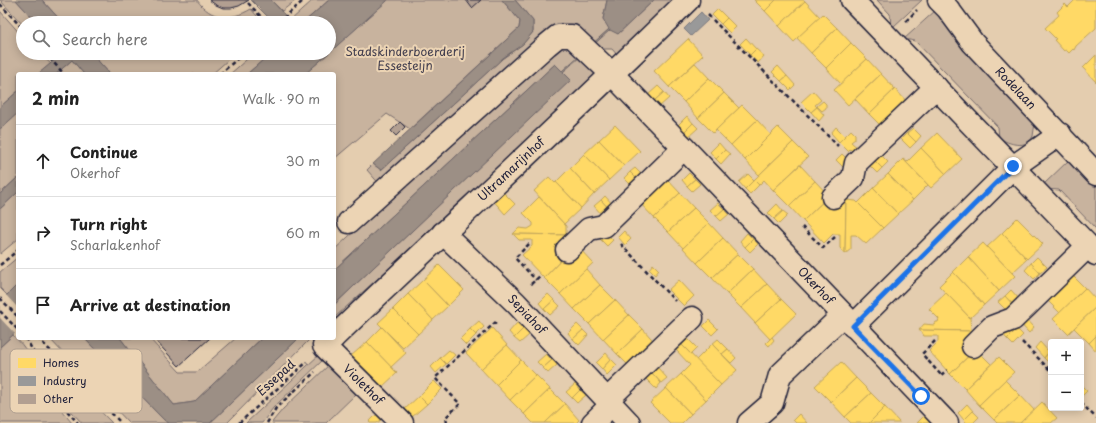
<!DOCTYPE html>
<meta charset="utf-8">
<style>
body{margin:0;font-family:"Playpen Sans",sans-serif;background:#f2f2f2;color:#222}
.controls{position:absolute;right:12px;bottom:12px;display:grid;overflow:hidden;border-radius:4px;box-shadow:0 2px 10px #0003}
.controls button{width:36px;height:36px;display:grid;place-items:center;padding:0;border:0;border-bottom:1px solid #e0e0e0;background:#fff;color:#222;font:20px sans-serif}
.stop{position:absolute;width:12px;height:12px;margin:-9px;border:3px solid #1a73e8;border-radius:50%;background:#fff}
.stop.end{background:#1a73e8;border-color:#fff;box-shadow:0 1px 4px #0008}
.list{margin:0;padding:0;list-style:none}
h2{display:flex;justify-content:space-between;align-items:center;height:52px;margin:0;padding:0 16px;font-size:17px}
h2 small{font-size:13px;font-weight:400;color:#767676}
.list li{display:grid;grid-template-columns:26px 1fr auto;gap:12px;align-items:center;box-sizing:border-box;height:72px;padding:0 16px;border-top:1px solid #e0e0e0}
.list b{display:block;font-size:15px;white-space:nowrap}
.list p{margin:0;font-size:13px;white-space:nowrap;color:#767676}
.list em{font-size:13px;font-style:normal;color:#767676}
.icon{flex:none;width:22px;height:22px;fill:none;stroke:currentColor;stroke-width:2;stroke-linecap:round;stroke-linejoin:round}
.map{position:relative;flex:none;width:1096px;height:423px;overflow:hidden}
.search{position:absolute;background:#fff;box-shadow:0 2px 10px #0003;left:16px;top:16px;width:320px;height:44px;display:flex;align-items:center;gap:10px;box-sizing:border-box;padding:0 14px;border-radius:22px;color:#767676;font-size:15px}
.panel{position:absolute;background:#fff;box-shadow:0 2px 10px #0003;left:16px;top:72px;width:320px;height:268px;border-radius:4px}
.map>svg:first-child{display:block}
</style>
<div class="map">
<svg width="1096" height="423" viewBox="0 0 1096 423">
<rect width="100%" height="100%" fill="#e4cdaf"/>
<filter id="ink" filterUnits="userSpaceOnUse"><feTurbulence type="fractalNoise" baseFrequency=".025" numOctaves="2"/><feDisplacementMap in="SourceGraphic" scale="8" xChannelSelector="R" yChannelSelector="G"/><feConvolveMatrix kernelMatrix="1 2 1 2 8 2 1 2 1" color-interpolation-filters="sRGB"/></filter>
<g filter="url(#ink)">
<!-- green -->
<g fill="#c8b39e" stroke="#756a6c">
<polygon points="0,0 16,0 37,23 23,23 23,25"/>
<path d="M42,0H197C211,20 231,21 251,9L263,23H63Z"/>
<polygon points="271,0 296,0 282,11"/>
<polygon points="313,0 329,0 303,23 294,23 290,21"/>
<polygon points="388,0 502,0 520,21 519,28 410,129 387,114 334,159 334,74 305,74"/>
<polygon points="515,0 607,0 603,19 618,34 654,0 676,0 618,56 612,49 599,49 580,29 382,187 367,170 373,164 381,170 503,58 523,44 533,32 533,21"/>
<polygon points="877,0 922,0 893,27 891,26 890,14"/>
<path d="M936,10L1035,123C1034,127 1034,132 1033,136C1027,150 1009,144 999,138L998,127L915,41L904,39Z"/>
<polygon points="0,11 23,37 23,53 39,53 51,64 38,74 18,74 18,91 0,107"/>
<polygon points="564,42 598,75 428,233 334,318 334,305 570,80 555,64 334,270 334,250 550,50"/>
<polygon points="91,53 236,53 212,74 110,74"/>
<polygon points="254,53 271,53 247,74 230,74"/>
<polygon points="72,60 84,74 56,74"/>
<polygon points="17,113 18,113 18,177 0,194 0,129"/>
<polygon points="1070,159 1096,187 1096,229 1059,190 1045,189 1043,185"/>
<polygon points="18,192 18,239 0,254 0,209"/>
<polygon points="18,257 18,284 7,295 0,288 0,272"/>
<path d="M13,335C39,359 47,397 72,423H0V347Z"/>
<polygon points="49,338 84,338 164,420 169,423 129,423"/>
<polygon points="120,338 149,338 180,372 197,372 236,338 262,338 194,402 174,405"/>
<polygon points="299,338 311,338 227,423 210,423"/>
<path d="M44,353L112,423H82C63,404 51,381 39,357Z"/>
<polygon points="321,353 325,358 273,408 262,423 246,423"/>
<polygon points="331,363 358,392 326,423 272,423 273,421 283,409"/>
</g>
<!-- water -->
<g fill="#9c8f85" stroke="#6b6367">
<polygon points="16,0 42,0 63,23 37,23"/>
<path d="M251,0H271C276,5 289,21 294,23H274Z"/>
<polygon points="329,0 388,0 329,53 329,23 303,23"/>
<polygon points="502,0 515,0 533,21 533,32 523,44 503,58 381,170 373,164 519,28 520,21"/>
<polygon points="607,0 654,0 618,34 610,30 563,72 571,80 334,305 334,270 555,64 562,71 609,29 603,19"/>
<polygon points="63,53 91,53 110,74 84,74 72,60 56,74 38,74"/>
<polygon points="271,53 329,53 305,74 247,74"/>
<polygon points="18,91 18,113 0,129 0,107"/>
<polygon points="18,177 18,192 0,209 0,194"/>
<polygon points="18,284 18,330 0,347 0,302"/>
<polygon points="84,338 120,338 174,405 194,402 262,338 299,338 210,423 169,423 164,420"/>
</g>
<!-- pier -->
<polygon fill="#e4cdaf" points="5,294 18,308 18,333 16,335 0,318 0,299"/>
<!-- homes -->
<g fill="#ffd966" stroke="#bda259">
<polygon points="754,0 776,0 765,11"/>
<polygon points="776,0 804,0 805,1 779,26 765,11"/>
<polygon points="1075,0 1096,0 1096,28 1076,46 1074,50 1073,49 1069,53 1066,50 1064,51 1054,40 1056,39 1045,28 1059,15 1057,12 1065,4 1068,7"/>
<polygon points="805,1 820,17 794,42 779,26"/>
<polygon points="718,9 727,18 721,24 712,15"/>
<polygon points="823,14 837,28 811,53 797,38"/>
<polygon points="727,18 736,27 730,33 721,24"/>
<polygon points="837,28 851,43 826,68 811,53"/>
<polygon points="746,38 756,49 750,55 740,44"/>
<polygon points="688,39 703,55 669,87 654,71"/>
<polygon points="851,43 867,59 841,84 826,68"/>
<polygon points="756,49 764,56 758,63 750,55"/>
<polygon points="1096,55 1096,82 1083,68"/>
<polygon points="867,59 881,74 848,105 834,90"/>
<polygon points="695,63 709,78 684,102 669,87"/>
<polygon points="778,66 787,76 781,81 772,72"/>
<polygon points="881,74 895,89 869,114 855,99"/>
<polygon points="787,76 795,85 790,90 781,81"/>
<polygon points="709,78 724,93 698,118 684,102"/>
<polygon points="658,86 664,92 654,101 648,95"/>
<polygon points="895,89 909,104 884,129 869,114"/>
<polygon points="813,91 821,100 815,105 817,107 811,112 801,102"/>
<polygon points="664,92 669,98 659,107 654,101"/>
<polygon points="724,93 739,108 713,133 698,118"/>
<polygon points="823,101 826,104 826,108 822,111 817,106"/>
<polygon points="742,105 757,120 731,145 716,130"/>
<polygon points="817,107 824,115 819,121 811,112"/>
<polygon points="687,116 693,123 684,132 677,126"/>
<polygon points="757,120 771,135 745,160 731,145"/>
<polygon points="693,123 698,128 688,137 684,132"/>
<polygon points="615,125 640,151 624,166 599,140"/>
<polygon points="778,127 793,142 759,175 745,160"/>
<polygon points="836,127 845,136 839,142 831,133"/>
<polygon points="913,128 921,136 916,142 907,133"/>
<polygon points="851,130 855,134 855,139 851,142 861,151 856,155 850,149 848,151 839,142"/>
<polygon points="907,133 916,142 910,148 901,139"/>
<polygon points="937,133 962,159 946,174 921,148"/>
<polygon points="599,140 624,166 609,180 584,154"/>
<polygon points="793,142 808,157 773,190 764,180 759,185 754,180"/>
<polygon points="719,143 725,150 716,159 710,152"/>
<polygon points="921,148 946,174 931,188 903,159 907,162"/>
<polygon points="725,150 730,154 721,164 716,159"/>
<polygon points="879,153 888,162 882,168 873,159"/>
<polygon points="584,154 609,180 594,194 570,168"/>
<polygon points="842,154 851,163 845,169 836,160"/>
<polygon points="873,159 882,168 877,173 868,164"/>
<polygon points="903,159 928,185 913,200 888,174"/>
<polygon points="800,165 815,181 789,206 773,190"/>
<polygon points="570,168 594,194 581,208 556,182"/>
<polygon points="635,168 644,177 639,181 630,172"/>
<polygon points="630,172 639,181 633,187 624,178"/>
<polygon points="689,173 695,179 687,186 682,180"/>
<polygon points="748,174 754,180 745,189 739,182"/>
<polygon points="888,174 913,200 898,214 873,188"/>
<polygon points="549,177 555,183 556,182 581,208 564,224 534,191"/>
<polygon points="665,177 680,193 654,218 639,202"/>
<polygon points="695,179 700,184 692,191 687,186"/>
<polygon points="754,180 759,185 750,194 745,189"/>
<polygon points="815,181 829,196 803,221 789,206"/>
<polygon points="873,188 898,214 883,228 858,203"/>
<polygon points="501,190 515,204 505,214 492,199"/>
<polygon points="680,193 694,208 668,232 654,218"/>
<polygon points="605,196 614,206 610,210 601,200"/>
<polygon points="829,196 837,200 846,200 845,254 840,248 840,234 833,234 824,243 803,221"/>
<polygon points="539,197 566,226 566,235 513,234 519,228 528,229 533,226 533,223 523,213"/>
<polygon points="601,200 610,210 603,216 594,206"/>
<polygon points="846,200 856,201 883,228 866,244 856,235 851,235 851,249 845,254"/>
<polygon points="718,203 724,209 716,216 710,210"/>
<polygon points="777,204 783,211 774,219 768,213"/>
<polygon points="694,208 709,223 683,248 668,232"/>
<polygon points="724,209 729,214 721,221 716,216"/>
<polygon points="783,211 788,215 779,224 774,219"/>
<polygon points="1017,218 1043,244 1027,259 1002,233"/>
<polygon points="709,223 723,238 697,263 683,248"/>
<polygon points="604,231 613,240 607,246 598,237"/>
<polygon points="624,231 631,239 625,245 618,237"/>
<polygon points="747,233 753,239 745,247 740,241"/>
<polygon points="1002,233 1027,259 1012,273 987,247"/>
<polygon points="513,234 566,235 566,245 569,252 544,278 522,255 532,246 532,240 519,240"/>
<polygon points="723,238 738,254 712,278 697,263"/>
<polygon points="753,239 758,244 750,252 745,247"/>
<polygon points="983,243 1015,276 999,291 968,257"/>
<polygon points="578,247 593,263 560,294 544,278 569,252"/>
<polygon points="738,254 753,269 727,294 712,278"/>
<polygon points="968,257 999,291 984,305 953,272"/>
<polygon points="1037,257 1047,267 1040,273 1031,263"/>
<polygon points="1031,263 1040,273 1034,279 1025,270"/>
<polygon points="653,264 659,270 655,275 649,269"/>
<polygon points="439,265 464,290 448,306 423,280"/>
<polygon points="586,269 600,285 574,309 560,294"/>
<polygon points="753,269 767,284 741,308 727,294"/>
<polygon points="953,272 984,305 970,318 939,286"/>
<polygon points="1070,273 1085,288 1060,313 1044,297"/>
<polygon points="423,280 448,306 433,320 408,294"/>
<polygon points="679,280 694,296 684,306 668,290"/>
<polygon points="767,284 781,299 755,323 741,308"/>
<polygon points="600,285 615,300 589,324 574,309"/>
<polygon points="1085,288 1096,300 1096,307 1068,334 1053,319"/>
<polygon points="1011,290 1020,300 1014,306 1005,296"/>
<polygon points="946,293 970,318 971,331 919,330 924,324 934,325 936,322 938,322 939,319 929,309"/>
<polygon points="408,294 433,320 418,334 393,309"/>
<polygon points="548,294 554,300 544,309 539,303"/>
<polygon points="1005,296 1014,306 1007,311 998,302"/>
<polygon points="781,299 796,314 770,339 755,323"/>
<polygon points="554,300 560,306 550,315 544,309"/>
<polygon points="615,300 629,315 603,339 589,324"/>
<polygon points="1096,307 1096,336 1089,343 1074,328"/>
<polygon points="393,309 418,334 403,348 378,323"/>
<polygon points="629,315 643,329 617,354 603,339"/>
<polygon points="1024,316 1034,327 1029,333 1019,322"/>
<polygon points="709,320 718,329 712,335 703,326"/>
<polygon points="479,321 484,327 476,335 470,329"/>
<polygon points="517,323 523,329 514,338 509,332"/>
<polygon points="1011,323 1017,329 1007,339 1001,332"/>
<polygon points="577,324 583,330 573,339 568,333"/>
<polygon points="382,327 406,353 391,367 367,342"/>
<polygon points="492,328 507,345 481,369 466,353"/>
<polygon points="470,329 476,335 466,345 460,339"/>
<polygon points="523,329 529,335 520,343 514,338"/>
<polygon points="643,329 657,345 632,369 617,354"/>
<polygon points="1017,329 1023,335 1013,345 1007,339"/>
<polygon points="583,330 588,335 579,345 573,339"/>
<polygon points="919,330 971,331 971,341 976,349 950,374 929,351 938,342 938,336 924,336"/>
<polygon points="1096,336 1096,351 1089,343"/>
<polygon points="772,337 774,340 769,346 766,343"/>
<polygon points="688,339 697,348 691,354 682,345"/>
<polygon points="718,339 728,349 722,354 712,344"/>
<polygon points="367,342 397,373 381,388 351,356"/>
<polygon points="1040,342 1049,352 1044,358 1035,348"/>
<polygon points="712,344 737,370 721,385 696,360"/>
<polygon points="507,345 521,360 496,385 481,369"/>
<polygon points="682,345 721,385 706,400 681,374 690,365 676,350"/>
<polygon points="728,349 736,358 731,363 722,354"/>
<polygon points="976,349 991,364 965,389 950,374"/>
<polygon points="449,350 455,355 446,364 440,358"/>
<polygon points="1049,352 1051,354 1051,365 1044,358"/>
<polygon points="606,353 611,359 602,369 596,363"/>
<polygon points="546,354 552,360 543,368 537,362"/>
<polygon points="999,357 1014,372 979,405 965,389"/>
<polygon points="440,358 446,364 436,373 431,367"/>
<polygon points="611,359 617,365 607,375 602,369"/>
<polygon points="521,360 536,375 510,400 496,385"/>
<polygon points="552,360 557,365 548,373 543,368"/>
<polygon points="841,362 856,378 831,402 815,386"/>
<polygon points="657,367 667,378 661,383 652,373"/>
<polygon points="652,373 661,383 656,389 646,379"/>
<polygon points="681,374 706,400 691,414 666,388"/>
<polygon points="536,375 550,389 524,414 510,400"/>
<polygon points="856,378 871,393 845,417 831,402"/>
<polygon points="1005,380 1020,395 994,420 979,405"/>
<polygon points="434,381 442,389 427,404 419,396"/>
<polygon points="575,384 580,390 572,398 566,392"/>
<polygon points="1081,385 1087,391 1081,397"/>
<polygon points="666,388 691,414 682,423 670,423 650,403"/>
<polygon points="550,389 565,404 545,423 533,423 524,414"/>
<polygon points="580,390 586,395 577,403 572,398"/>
<polygon points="871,393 885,407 869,423 851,423 845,417"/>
<polygon points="1020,395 1034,410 1020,423 997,423 994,420"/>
<polygon points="419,396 427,404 412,417 405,409"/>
<polygon points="1042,402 1057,418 1051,423 1020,423"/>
<polygon points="565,404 579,420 576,423 545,423"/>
<polygon points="967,404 973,411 964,420 958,413"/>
<polygon points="885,407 899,422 899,423 869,423"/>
<polygon points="973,411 979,417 973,423 967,423 964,420"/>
<polygon points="799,414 807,423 796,423 793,420"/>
<polygon points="376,415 381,420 377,423 370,423 369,422"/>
<polygon points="924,416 930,423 917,423"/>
</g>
<!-- industry -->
<polygon fill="#999" stroke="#75757d" points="701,12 708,20 691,36 684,29"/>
<!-- building -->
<g fill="#b29f91" stroke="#22223b">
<polygon points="209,0 249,0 239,6 231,8 223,8 216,5"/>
<polygon points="466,0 481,0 472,8"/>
<polygon points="400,122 405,127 396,136 391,131"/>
<polygon points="153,338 210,338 179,366"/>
</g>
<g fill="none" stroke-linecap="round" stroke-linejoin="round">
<!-- minor casing -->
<g stroke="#22223b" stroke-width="25">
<g id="minor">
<polyline points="852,0 1096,254"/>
<path id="s1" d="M939,0L948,9L973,43L1096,174"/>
<polyline points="833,197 853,178 856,163 936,87"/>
<path id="s2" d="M349,222L547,45L558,36H572L613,75L684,148L947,423"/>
<path id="s3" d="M443,233L516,303L629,423"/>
<polyline points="567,250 589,229 604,226 684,148"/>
<polyline points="853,326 1013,167 1060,134"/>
<path id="s4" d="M334,337C452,224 572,115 688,0"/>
<path id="s5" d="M333,338L324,346L402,423"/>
<polyline points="973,346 992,327 1013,319 1088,246"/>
<polyline points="607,400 692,318"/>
<polyline points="593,423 611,405"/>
<polyline points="749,423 772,403 780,375 843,315"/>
</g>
</g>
<!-- path -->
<g stroke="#22223b" stroke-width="2.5" stroke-dasharray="4 3" stroke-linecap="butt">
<polyline points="248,3 267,23"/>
<polyline points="0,4 23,29"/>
<polyline points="708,15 838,146"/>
<polyline points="906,21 917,10"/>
<polyline points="278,23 304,0"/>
<polyline points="45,53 64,74"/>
<polyline points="220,74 244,53"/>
<polyline points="802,227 823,248 835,237"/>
<polyline points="529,244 515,258 536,280"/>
<polyline points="621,244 675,301"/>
<polyline points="0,265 18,250"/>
<polyline points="531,284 541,275"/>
<polyline points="0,298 18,317"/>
<polyline points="0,311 18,330"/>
<polyline points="26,338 60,403 78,423"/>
<polyline points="38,338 121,423"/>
<polyline points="935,341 922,354 941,375"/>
<polyline points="1022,342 1051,371"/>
<polyline points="941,375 947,370"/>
<polyline points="1081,403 1096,418"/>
<polyline points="239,423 307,362"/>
<polyline points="267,423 276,408 315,372"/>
<polyline points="447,423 446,417 460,404 435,378 498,320"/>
</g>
<!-- minor -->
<use href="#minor" stroke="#ecd4b4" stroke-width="22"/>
</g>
</g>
<g fill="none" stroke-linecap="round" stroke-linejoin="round" filter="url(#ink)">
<!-- route -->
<polyline stroke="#1a73e8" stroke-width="5" points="921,396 853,326 1013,166"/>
</g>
<g text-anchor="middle" stroke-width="4" stroke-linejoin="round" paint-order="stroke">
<!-- park labels -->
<g font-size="12" fill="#433f4f" stroke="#ecd4b4">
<text x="405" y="56">Stadskinderboerderij<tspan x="405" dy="14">Essesteijn</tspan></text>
</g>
<!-- street labels -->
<g font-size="12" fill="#22223b" stroke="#ecd4b4">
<text dy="4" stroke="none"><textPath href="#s1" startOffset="117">Rodelaan</textPath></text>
<text dy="4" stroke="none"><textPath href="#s4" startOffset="244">Ultramarijnhof</textPath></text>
<text dy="4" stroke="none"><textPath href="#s2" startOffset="643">Okerhof</textPath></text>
<text dy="4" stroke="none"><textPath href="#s3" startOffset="117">Sepiahof</textPath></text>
<text transform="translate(276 378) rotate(-42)" y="4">Essepad</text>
<text dy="4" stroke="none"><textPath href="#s5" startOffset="67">Violethof</textPath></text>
</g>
</g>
<!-- legend -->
<rect x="10" y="349" width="132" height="64" rx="6" fill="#ecd4b4" stroke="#af9f90" stroke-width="1"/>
<rect x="18" y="358" width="18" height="10" fill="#ffd966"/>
<rect x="18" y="376" width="18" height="10" fill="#999"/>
<rect x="18" y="394" width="18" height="10" fill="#b29f91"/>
<g font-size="11" fill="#22223b">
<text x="43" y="367">Homes</text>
<text x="43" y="385">Industry</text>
<text x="43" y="403">Other</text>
</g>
</svg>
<div class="controls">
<button>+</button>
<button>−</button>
</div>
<div class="stop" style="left:921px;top:396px"></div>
<div class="stop end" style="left:1013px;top:166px"></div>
<div class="search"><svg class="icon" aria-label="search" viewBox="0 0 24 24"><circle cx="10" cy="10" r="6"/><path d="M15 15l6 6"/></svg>Search here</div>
<section class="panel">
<h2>2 min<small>Walk · 90 m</small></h2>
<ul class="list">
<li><svg class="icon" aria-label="ahead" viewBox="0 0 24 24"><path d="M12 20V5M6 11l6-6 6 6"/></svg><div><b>Continue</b><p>Okerhof</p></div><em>30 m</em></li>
<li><svg class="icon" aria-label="right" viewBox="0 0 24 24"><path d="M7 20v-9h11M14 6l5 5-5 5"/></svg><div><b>Turn right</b><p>Scharlakenhof</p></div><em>60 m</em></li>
<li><svg class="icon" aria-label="arrive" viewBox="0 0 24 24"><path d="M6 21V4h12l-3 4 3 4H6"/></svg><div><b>Arrive at destination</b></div></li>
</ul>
</section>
</div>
